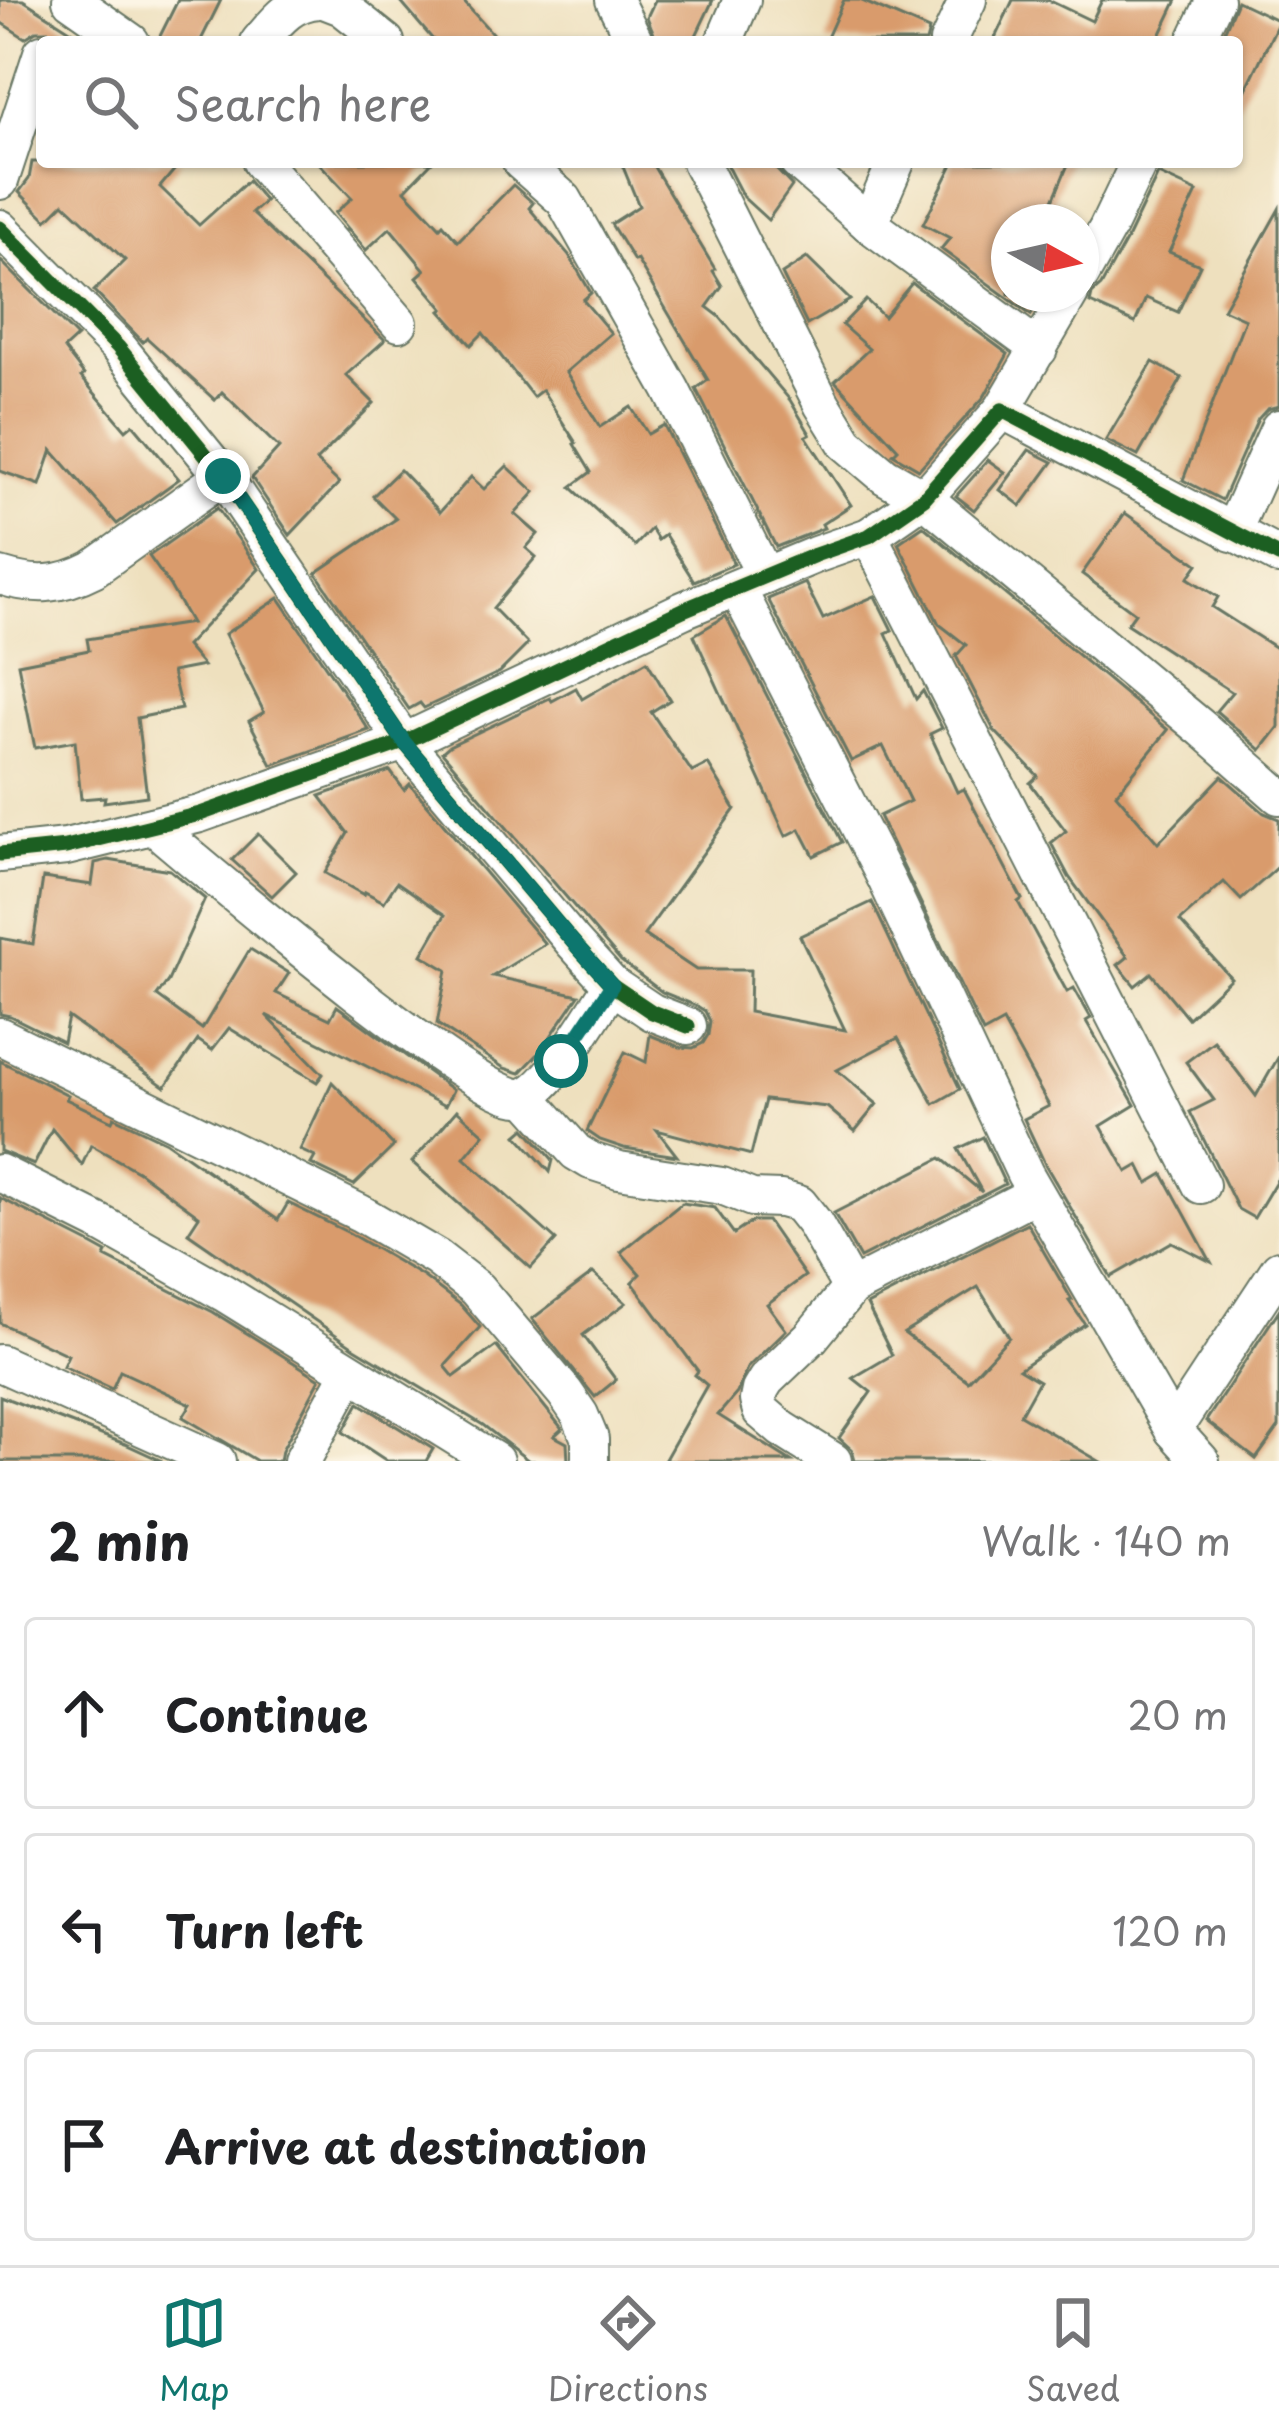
<!DOCTYPE html>
<meta charset="utf-8">
<style>
body{margin:0;font-family:"Playpen Sans",sans-serif;background:#f2f2f2;color:#202124}
.compass{position:absolute;left:991px;top:204px;width:108px;height:108px;border-radius:50%;background:#fff;box-shadow:0 3px 9px #0004;rotate:98deg}
.stop{position:absolute;width:36px;height:36px;margin:-27px;border:9px solid #0f766e;border-radius:50%;background:#fff}
.stop.end{background:#0f766e;border-color:#fff;box-shadow:0 3px 12px #0008}
.list{margin:0;padding:0;list-style:none}
h2{display:flex;justify-content:space-between;align-items:center;height:156px;margin:0;padding:0 48px;font-size:51px}
h2 small{font-size:39px;font-weight:400;color:#757577}
.list li{display:grid;grid-template-columns:78px 1fr auto;gap:36px;align-items:center;box-sizing:border-box;height:192px;margin:0 24px 24px;padding:0 24px;border:3px solid #e0e0e0;border-radius:12px}
.list b{display:block;font-size:45px;white-space:nowrap}
.list em{font-size:39px;font-style:normal;color:#757577}
.icon{flex:none;width:66px;height:66px;fill:none;stroke:currentColor;stroke-width:2;stroke-linecap:round;stroke-linejoin:round}
.map{position:relative;flex:none;width:1279px;height:1461px;overflow:hidden}
.search{position:absolute;background:#fff;box-shadow:0 3px 9px #0004;left:36px;right:36px;top:36px;height:132px;display:flex;align-items:center;gap:30px;box-sizing:border-box;padding:0 42px;border-radius:12px;color:#757577;font-size:45px}
.sheet{height:804px;background:#fff}
nav{display:flex;justify-content:space-around;align-items:center;box-sizing:border-box;height:168px;border-top:3px solid #e0e0e0;background:#fff;font-size:33px;color:#757577}
nav a{display:grid;justify-items:center;gap:6px}
nav .on{color:#0f766e}
.map>svg:first-child{display:block}
</style>
<div class="map">
<svg width="1279" height="1461" viewBox="0 0 1279 1461">
<rect width="100%" height="100%" fill="#fcf5e5"/>
<filter id="ink" filterUnits="userSpaceOnUse"><feTurbulence type="fractalNoise" baseFrequency=".00833" numOctaves="2"/><feDisplacementMap in="SourceGraphic" scale="24" xChannelSelector="R" yChannelSelector="G"/><feConvolveMatrix kernelMatrix="1 2 1 2 8 2 1 2 1" color-interpolation-filters="sRGB"/></filter>
<filter id="wash" filterUnits="userSpaceOnUse"><feTurbulence type="fractalNoise" baseFrequency=".004" numOctaves="4" result="noise"/><feDisplacementMap in="SourceGraphic" scale="48" xChannelSelector="R" yChannelSelector="G"/><feGaussianBlur stdDeviation="2.7" result="paint"/><feColorMatrix in="noise" values="0 0 0 0 0 0 0 0 0 0 0 0 0 0 0 0 0 1.4 0 .05"/><feComposite in="paint" operator="in"/></filter>
<g filter="url(#wash)">
<rect width="100%" height="100%" fill="#eee0be"/>
<g id="blocks">
<!-- building -->
<g fill="#d99b6c" fill-rule="evenodd">
<polygon points="0,0 23,0 89,42 61,42 48,31 36,31 25,38 0,22"/>
<polygon points="178,0 221,0 200,42 157,42"/>
<polygon points="399,0 462,0 500,42 435,42"/>
<polygon points="655,0 713,0 693,42 657,41 647,17"/>
<polygon points="844,0 860,0 929,30 926,42 825,42"/>
<polygon points="1013,0 1048,0 1092,21 1102,0 1177,0 1157,42 993,42"/>
<polygon points="1237,1 1279,21 1237,108 1237,42 1220,42"/>
<polygon points="32,162 181,162 160,187 199,225 248,181 265,201 252,213 385,340 346,375 374,403 316,461 339,483 290,535 252,478 279,448 222,392 215,400 147,338 143,342 94,291 125,260 64,203 47,220 19,192 29,179"/>
<polygon points="318,162 432,162 405,190 440,227 443,224 458,241 513,185 533,203 529,208 569,255 591,293 583,300 611,333 566,372 600,427 631,407 648,434 664,425 734,564 694,581 665,535 658,540 651,529 635,546 571,487 591,472 574,444 576,443 542,390 533,397 483,333 471,345 441,311 444,309 417,277 425,270 390,228 366,250 335,213 352,198"/>
<polygon points="621,162 651,162 715,269 713,271 722,286 707,307 719,316 790,400 810,434 806,436 851,505 822,524 824,528 776,547 696,389 708,380 637,260 634,261 611,224 639,206"/>
<polygon points="725,162 776,162 777,170 792,186 768,220 743,197"/>
<polygon points="954,162 1069,162 1044,222 1009,222 1009,294 1044,294 1031,315 941,249 950,238 923,224"/>
<polygon points="1158,174 1197,192 1169,252 1200,265 1178,312 1146,298 1135,323 1090,303 1092,294 1101,286 1127,239"/>
<polygon points="1279,209 1279,406 1267,409 1258,419 1222,500 1183,480 1245,319 1223,309"/>
<polygon points="807,258 850,300 807,325 782,274"/>
<polygon points="0,260 77,337 64,349 84,375 81,377 126,430 133,424 179,479 117,524 52,450 40,485 0,471"/>
<polygon points="912,283 1008,354 984,397 919,469 893,454 898,449 835,381 869,349 842,325 866,300 884,317"/>
<polygon points="1153,362 1182,378 1138,456 1106,440"/>
<polygon points="1029,450 1053,462 1021,506 1000,490"/>
<polygon points="988,460 1005,472 974,510 956,496"/>
<polygon points="507,466 535,492 515,514 538,534 526,548 536,557 493,608 528,644 500,672 424,708 420,703 409,709 316,573 396,519 373,496 400,470 440,512 471,477 484,489"/>
<polygon points="217,508 259,569 186,646 203,666 172,672 181,709 137,718 147,796 104,802 105,797 81,799 75,741 35,748 18,664 89,650 87,639 191,623 170,586 149,556"/>
<polygon points="1125,513 1198,564 1188,578 1218,597 1212,607 1279,650 1279,727 1261,750 1216,711 1232,692 1127,624 1135,613 1082,574"/>
<polygon points="923,526 1168,730 1116,794 1158,843 1222,776 1264,813 1279,819 1279,866 1241,900 1224,882 1180,921 1231,978 1188,1018 1151,973 1135,986 1118,965 1128,957 1069,877 1051,843 1066,831 1030,783 1038,776 994,730 956,656 966,645 939,624 898,543"/>
<polygon points="805,583 823,619 875,596 892,630 886,633 916,699 923,691 942,728 930,734 957,792 964,789 1022,899 1018,902 1067,992 1074,988 1091,1018 1086,1021 1135,1105 1101,1126 1127,1172 1139,1165 1148,1183 1163,1174 1211,1262 1172,1242 1111,1277 1045,1164 1024,1119 1049,1106 1003,1022 983,1033 879,816 910,801 883,746 851,761 768,599"/>
<polygon points="279,598 369,730 272,765 249,721 264,712 225,634"/>
<polygon points="726,616 842,842 814,856 800,829 786,836 694,635"/>
<polygon points="647,661 670,700 651,712 692,772 708,764 735,809 644,935 696,970 750,970 749,1012 845,1030 800,936 872,902 960,1089 934,1104 898,1038 837,1070 877,1104 855,1131 827,1107 765,1100 751,1155 657,1130 677,1156 624,1148 600,1140 587,1131 625,1052 646,1062 650,1035 680,1047 693,1048 703,1043 708,1035 710,1021 705,1011 697,1006 662,992 621,961 442,752 449,746 550,698 552,701 576,688 582,699"/>
<polygon points="390,771 404,790 410,784 545,944 493,976 579,995 540,1052 520,1073 504,1068 437,1024 447,970 422,955 445,915 397,882 384,902 365,892 364,895 325,873 348,833 320,796"/>
<polygon points="258,834 296,872 272,896 232,860"/>
<polygon points="108,860 170,870 205,899 168,981 157,996 202,1029 250,949 289,973 276,993 330,1019 337,1006 453,1090 445,1106 266,1015 323,1074 317,1082 229,1028 212,1050 198,1040 165,1087 68,1017 63,1042 10,1016 0,1014 0,938 33,944 43,878 92,885 95,863"/>
<polygon points="1214,1041 1256,1096 1279,1056 1279,1176 1254,1218 1238,1209 1190,1112 1214,1100 1186,1062"/>
<polygon points="0,1061 68,1095 66,1099 112,1121 114,1117 166,1142 278,1220 288,1203 349,1233 424,1277 461,1305 480,1327 445,1366 454,1377 496,1346 560,1426 562,1429 554,1436 567,1443 568,1461 529,1461 483,1425 355,1348 188,1233 199,1216 139,1172 91,1145 82,1165 52,1129 34,1165 0,1151"/>
<polygon points="332,1082 394,1146 354,1185 311,1164 315,1157 300,1150"/>
<polygon points="457,1110 484,1134 464,1158 556,1240 531,1268 412,1162"/>
<polygon points="525,1128 553,1160 550,1172 517,1135"/>
<polygon points="983,1137 1005,1184 860,1258 834,1213 941,1158 982,1192 958,1149"/>
<polygon points="0,1198 87,1242 107,1253 105,1257 213,1312 320,1379 282,1450 280,1461 257,1461 183,1417 191,1404 120,1371 112,1389 63,1366 68,1355 0,1323"/>
<polygon points="682,1203 715,1208 734,1234 753,1221 767,1221 805,1276 767,1304 786,1330 747,1368 737,1393 718,1415 791,1461 664,1461 707,1385 695,1375 698,1371 632,1282 640,1274 621,1252"/>
<path d="M1027,1223L1072,1300L1069,1301L1085,1324L1019,1369L1039,1381L1020,1415L1099,1461H855L852,1450L839,1438L871,1392L853,1378L892,1355L867,1305ZM978,1287L1009,1337L968,1381L904,1333Z"/>
<polygon points="593,1273 626,1303 583,1335 616,1380 595,1397 532,1319"/>
<polygon points="1279,1310 1279,1427 1256,1459 1206,1421"/>
<polygon points="0,1396 125,1444 162,1461 0,1461"/>
<polygon points="359,1403 433,1449 426,1461 387,1461 343,1432"/>
</g>
</g>
</g>
<g filter="url(#ink)">
<use href="#blocks" fill-opacity="0" stroke="#677664" stroke-width="3"/>
<g fill="none" stroke-linecap="round" stroke-linejoin="round">
<!-- street casing -->
<g stroke="#677664" stroke-width="40">
<g id="street">
<polyline points="71,0 131,42"/>
<polyline points="324,0 342,7 386,42"/>
<polyline points="614,0 635,42"/>
<path d="M259,42C277,21 290,2 319,0"/>
<polyline points="724,42 742,0"/>
<polyline points="948,42 968,0"/>
<polyline points="1195,42 1215,0"/>
<polyline points="261,162 399,323"/>
<polyline points="521,162 564,200 671,389 765,576"/>
<polyline points="700,162 822,404 846,443 885,476 924,498 1204,730 1279,796"/>
<polyline points="798,162 869,224 1039,349"/>
<polyline points="0,181 42,53"/>
<polyline points="869,224 896,162"/>
<polyline points="0,228 118,347 223,476 404,742 573,942 612,985 652,1012 688,1026"/>
<polyline points="1081,275 1107,229 1139,162"/>
<polyline points="1002,410 1070,294"/>
<polyline points="1232,533 1279,428"/>
<polyline points="869,536 1201,1185"/>
<path d="M0,576C35,587 60,586 93,569L223,476"/>
<polyline points="737,588 886,879 1025,1174 1173,1430 1201,1461"/>
<path d="M153,826C202,867 477,1102 521,1097C548,1093 596,1009 612,985"/>
<polyline points="0,854 66,847 200,814 404,742 683,610 815,555 869,536 924,498 1002,410 1279,556"/>
<polyline points="0,1036 360,1213 437,1258 477,1289 565,1393 580,1415 590,1439 590,1461"/>
<polyline points="526,1096 576,1152 591,1161 619,1170 722,1186 752,1198 781,1199 799,1204 814,1223 851,1288"/>
<polyline points="0,1173 98,1222 224,1293 495,1461"/>
<polyline points="0,1363 217,1461"/>
<polyline points="1173,1430 1279,1269"/>
<polyline points="302,1461 350,1372"/>
<polyline points="833,1461 782,1429 761,1411 758,1400 760,1390 766,1380 811,1337 851,1288 1035,1194"/>
</g>
</g>
<!-- street -->
<use href="#street" stroke="#fff" stroke-width="36"/>
<!-- cycleway casing -->
<g stroke="#fcf5e5" stroke-width="22">
<g id="cycleway">
<polyline points="0,228 118,347 223,476 404,742 573,942 612,985 652,1012 688,1026"/>
<polyline points="0,854 66,847 200,814 404,742 683,610 815,555 869,536 924,498 1002,410 1279,556"/>
</g>
</g>
<!-- cycleway -->
<use href="#cycleway" stroke="#1b5e20" stroke-width="15"/>
</g>
</g>
<g fill="none" stroke-linecap="round" stroke-linejoin="round" filter="url(#ink)">
<!-- route -->
<polyline stroke="#0f766e" stroke-width="15" points="223,476 404,742 573,942 612,985 561,1061"/>
</g>
</svg>
<svg class="compass" viewBox="-18 -18 36 36"><path d="M0-13l5 13h-10z" fill="#e53935"/><path d="M0 13l5-13h-10z" fill="#757577"/></svg>
<div class="stop" style="left:561px;top:1061px"></div>
<div class="stop end" style="left:223px;top:476px"></div>
<div class="search"><svg class="icon" aria-label="search" viewBox="0 0 24 24"><circle cx="10" cy="10" r="6"/><path d="M15 15l6 6"/></svg>Search here</div>
</div>
<section class="sheet">
<h2>2 min<small>Walk · 140 m</small></h2>
<ul class="list">
<li><svg class="icon" aria-label="ahead" viewBox="0 0 24 24"><path d="M12 20V5M6 11l6-6 6 6"/></svg><div><b>Continue</b></div><em>20 m</em></li>
<li><svg class="icon" aria-label="left" viewBox="0 0 24 24"><path d="M17 20v-9H6M10 6l-5 5 5 5"/></svg><div><b>Turn left</b></div><em>120 m</em></li>
<li><svg class="icon" aria-label="arrive" viewBox="0 0 24 24"><path d="M6 21V4h12l-3 4 3 4H6"/></svg><div><b>Arrive at destination</b></div></li>
</ul>
</section>
<nav>
<a class="on"><svg class="icon" aria-label="map" viewBox="0 0 24 24"><path d="M3 6l6-2 6 2 6-2v14l-6 2-6-2-6 2zM9 4v14M15 6v14"/></svg>Map</a>
<a><svg class="icon" aria-label="directions" viewBox="0 0 24 24"><path d="M12 3l9 9-9 9-9-9zM9 14v-3h6M13 9l2 2-2 2"/></svg>Directions</a>
<a><svg class="icon" aria-label="saved" viewBox="0 0 24 24"><path d="M7 4h10v16l-5-4-5 4z"/></svg>Saved</a>
</nav>
